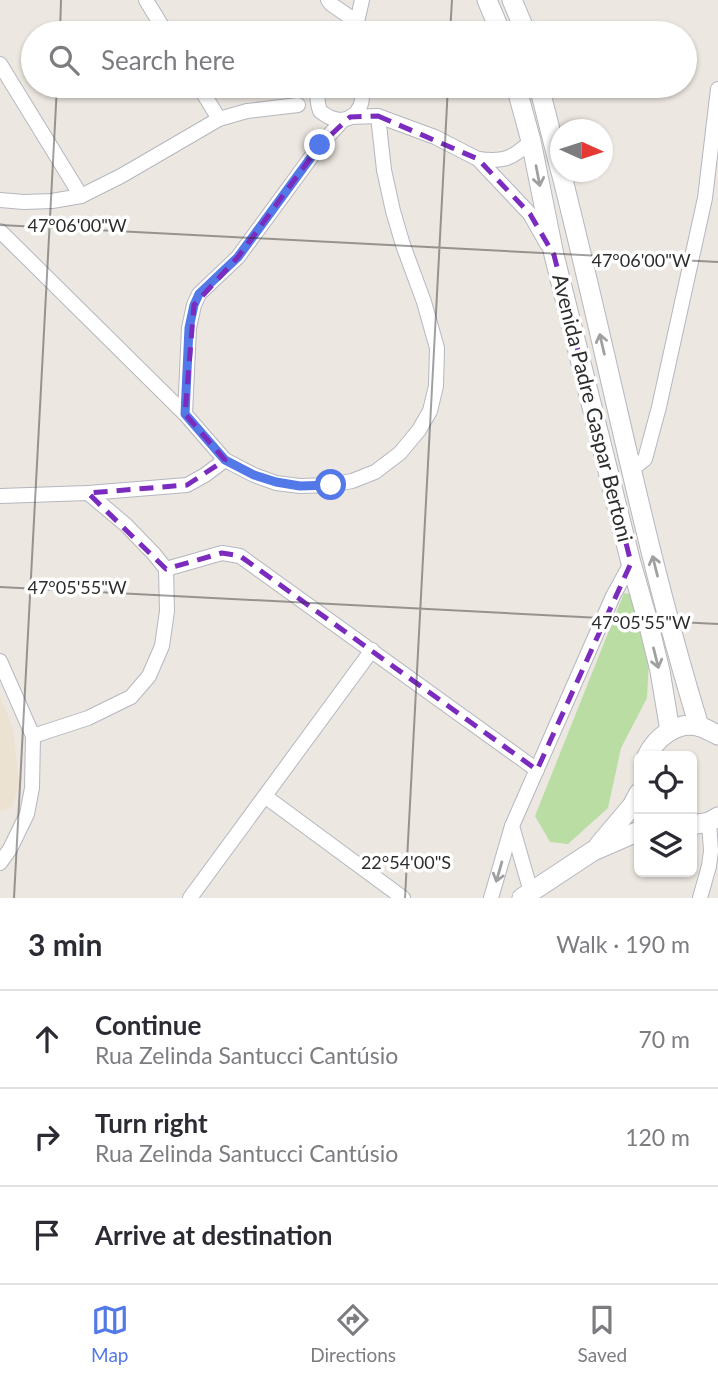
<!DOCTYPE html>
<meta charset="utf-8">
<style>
body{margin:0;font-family:Lato,sans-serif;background:#f2f2f3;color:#2b2b33}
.controls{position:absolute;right:21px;bottom:21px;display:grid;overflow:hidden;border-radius:10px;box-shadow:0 2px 5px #0004}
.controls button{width:63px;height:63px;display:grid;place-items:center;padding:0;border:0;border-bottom:2px solid #e1e1e2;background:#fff;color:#2b2b33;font:35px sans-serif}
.compass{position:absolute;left:550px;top:119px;width:63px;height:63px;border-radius:50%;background:#fff;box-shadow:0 2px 5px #0004;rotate:93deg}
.stop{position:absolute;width:21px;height:21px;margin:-16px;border:5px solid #5378e7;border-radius:50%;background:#fff}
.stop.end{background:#5378e7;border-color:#fff;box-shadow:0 2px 7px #0008}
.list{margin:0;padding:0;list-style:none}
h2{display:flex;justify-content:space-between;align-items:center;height:91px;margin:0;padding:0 28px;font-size:30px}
h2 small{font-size:23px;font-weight:400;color:#7c7c81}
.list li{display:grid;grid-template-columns:46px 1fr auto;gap:21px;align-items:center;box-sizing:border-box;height:98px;padding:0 28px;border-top:2px solid #e1e1e2}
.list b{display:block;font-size:26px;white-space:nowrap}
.list p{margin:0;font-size:23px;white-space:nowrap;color:#7c7c81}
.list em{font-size:23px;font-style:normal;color:#7c7c81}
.icon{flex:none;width:38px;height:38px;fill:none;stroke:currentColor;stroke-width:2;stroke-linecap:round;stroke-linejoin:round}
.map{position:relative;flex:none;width:718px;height:898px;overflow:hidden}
.search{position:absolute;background:#fff;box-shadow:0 2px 5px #0004;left:21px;right:21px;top:21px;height:77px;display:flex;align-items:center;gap:18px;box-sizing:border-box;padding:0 24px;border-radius:38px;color:#7c7c81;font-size:26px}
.sheet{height:385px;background:#fff}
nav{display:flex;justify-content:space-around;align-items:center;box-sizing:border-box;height:98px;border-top:2px solid #e1e1e2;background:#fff;font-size:19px;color:#7c7c81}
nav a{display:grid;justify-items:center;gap:4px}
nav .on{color:#5378e7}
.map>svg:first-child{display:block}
</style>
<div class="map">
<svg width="718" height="898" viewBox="0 0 718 898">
<rect width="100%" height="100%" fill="#ede7e1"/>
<!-- education -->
<polygon fill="#ece2d2" points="0,696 13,728 19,783 12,808 0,811"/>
<!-- green -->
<polygon fill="#badda4" points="624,593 637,596 649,657 647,698 621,748 608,808 568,844 550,842 535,816"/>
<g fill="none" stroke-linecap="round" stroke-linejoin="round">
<!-- street casing -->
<g stroke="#b4b7bf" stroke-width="16">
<g id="street">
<polyline points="146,0 166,33"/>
<polyline points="328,0 331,4 357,22"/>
<polyline points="351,33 357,22 362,0"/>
<polyline points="0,64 81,196"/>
<polyline points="199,86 219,119"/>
<path d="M321,86C316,94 317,101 320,111C324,114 329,118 335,119C355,124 367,103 360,86"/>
<polyline points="350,117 378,116 435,137 478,159 530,214 547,244"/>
<polyline points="343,120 320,145 238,257 199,294 194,305 189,328 185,414 225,460 254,475 276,483 300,486 331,485 352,481 375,472 400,453 419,430 430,411 436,386 437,348 424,302 403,245 393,211 384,170 378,116"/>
<path d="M478,159C504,162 512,159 531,141"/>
<polyline points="0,200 24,202 52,201 81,196 121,176 219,119 247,111 298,105"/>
<polyline points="0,231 185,414"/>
<polyline points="631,470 645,459 659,407 705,198 718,89"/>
<polyline points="0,496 88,493 187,485 205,475 225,460"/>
<polyline points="166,569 222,553 240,556 537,770"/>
<polyline points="0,661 33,736 32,788 27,814 10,849 0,863"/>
<polyline points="33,736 88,718 131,697 149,676 162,646 167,611 166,569 154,554 126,525 88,493"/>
<polyline points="266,797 403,898"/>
<polyline points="512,826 613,596 631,563"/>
<polyline points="190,898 372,650"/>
<polyline points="491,898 512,826 531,892"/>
<polyline points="700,898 709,866 711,851 709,822"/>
</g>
</g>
<!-- secondary casing -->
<g stroke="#b4b7bf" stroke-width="21">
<g id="secondary">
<polyline points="487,0 501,33"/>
<polyline points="512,0 526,33"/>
<polyline points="516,86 531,141 554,255 631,563 648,622 660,671 670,731"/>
<polyline points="539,86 560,169"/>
<path d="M561,172C608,356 643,544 699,726"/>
<path d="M647,756C656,738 675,722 697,726C704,727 711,732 718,735"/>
<polyline points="692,825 709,822 718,817"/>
<polyline points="599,845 632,806 639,793"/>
<polyline points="522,898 593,851 639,831"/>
</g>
</g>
<!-- street -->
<use href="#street" stroke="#fff" stroke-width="14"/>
<!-- secondary -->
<use href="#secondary" stroke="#fff" stroke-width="19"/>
</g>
<!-- one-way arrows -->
<defs><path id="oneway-shaft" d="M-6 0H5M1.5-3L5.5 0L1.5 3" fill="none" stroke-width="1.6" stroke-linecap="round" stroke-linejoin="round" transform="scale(1.75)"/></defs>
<g stroke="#a0a0a0">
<use href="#oneway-shaft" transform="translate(538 176) rotate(79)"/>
<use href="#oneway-shaft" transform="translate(602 344) rotate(-103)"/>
<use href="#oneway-shaft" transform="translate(655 566) rotate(-104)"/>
<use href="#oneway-shaft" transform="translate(656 658) rotate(76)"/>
<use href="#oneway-shaft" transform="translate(499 872) rotate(106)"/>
</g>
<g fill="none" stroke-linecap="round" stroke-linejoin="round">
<!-- route -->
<polyline stroke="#5378e7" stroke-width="9" points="320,145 238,257 199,294 194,305 189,328 185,414 225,460 254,475 276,482 300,486 331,485"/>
</g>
<!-- marked area -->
<path fill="none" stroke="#7b2cbf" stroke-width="5" stroke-dasharray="14 9" stroke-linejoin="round" d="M378,116L478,159L530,214L554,255L631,563L537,770L240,556L222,553L166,569L88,493L187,485L225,460L185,414L194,305L238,257L320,145L350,117Z"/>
<!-- ticks -->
<path fill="none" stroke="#2d2d2d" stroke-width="2" stroke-opacity="0.45" d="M60,33L61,0M450,33L452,0M0,225L718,262M0,587L718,624M14,898L57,86M405,898L448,86"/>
<g text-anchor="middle" stroke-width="7" stroke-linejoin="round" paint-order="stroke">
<!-- street labels -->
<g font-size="21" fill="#2d2d2d" stroke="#fff">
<text transform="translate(592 408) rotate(76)" y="7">Avenida Padre Gaspar Bertoni</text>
</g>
</g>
<g font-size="18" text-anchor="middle" fill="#2d2d2d" stroke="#fff" stroke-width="7" stroke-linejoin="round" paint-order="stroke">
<text x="77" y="232">47°06'00"W</text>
<text x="641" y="267">47°06'00"W</text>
<text x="77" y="594">47°05'55"W</text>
<text x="641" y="629">47°05'55"W</text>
<text x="406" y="869">22°54'00"S</text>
</g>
</svg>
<div class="controls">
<button><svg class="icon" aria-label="locate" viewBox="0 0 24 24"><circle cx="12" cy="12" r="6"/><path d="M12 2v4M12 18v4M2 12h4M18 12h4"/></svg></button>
<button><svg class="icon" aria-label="layers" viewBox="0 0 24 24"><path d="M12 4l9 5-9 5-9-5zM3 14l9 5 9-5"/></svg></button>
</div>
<svg class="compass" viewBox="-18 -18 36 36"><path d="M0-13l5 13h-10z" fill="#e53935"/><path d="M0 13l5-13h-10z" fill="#7c7c81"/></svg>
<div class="stop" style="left:331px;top:485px"></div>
<div class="stop end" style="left:320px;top:145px"></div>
<div class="search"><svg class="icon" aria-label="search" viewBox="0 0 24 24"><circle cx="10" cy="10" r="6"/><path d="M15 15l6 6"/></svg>Search here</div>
</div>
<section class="sheet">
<h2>3 min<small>Walk · 190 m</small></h2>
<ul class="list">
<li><svg class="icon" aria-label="ahead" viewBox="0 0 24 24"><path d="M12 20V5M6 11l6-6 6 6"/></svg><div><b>Continue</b><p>Rua Zelinda Santucci Cantúsio</p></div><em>70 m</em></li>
<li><svg class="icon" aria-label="right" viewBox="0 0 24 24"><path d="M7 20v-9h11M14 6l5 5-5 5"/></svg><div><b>Turn right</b><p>Rua Zelinda Santucci Cantúsio</p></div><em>120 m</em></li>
<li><svg class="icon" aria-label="arrive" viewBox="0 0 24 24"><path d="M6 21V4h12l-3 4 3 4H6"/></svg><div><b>Arrive at destination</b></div></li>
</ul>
</section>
<nav>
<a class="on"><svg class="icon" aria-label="map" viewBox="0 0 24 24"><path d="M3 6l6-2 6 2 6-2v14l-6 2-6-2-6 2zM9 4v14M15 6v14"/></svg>Map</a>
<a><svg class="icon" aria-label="directions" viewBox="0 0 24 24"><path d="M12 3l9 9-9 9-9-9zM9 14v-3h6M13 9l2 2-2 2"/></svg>Directions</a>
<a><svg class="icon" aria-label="saved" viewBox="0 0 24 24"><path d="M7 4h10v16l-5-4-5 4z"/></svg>Saved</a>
</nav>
